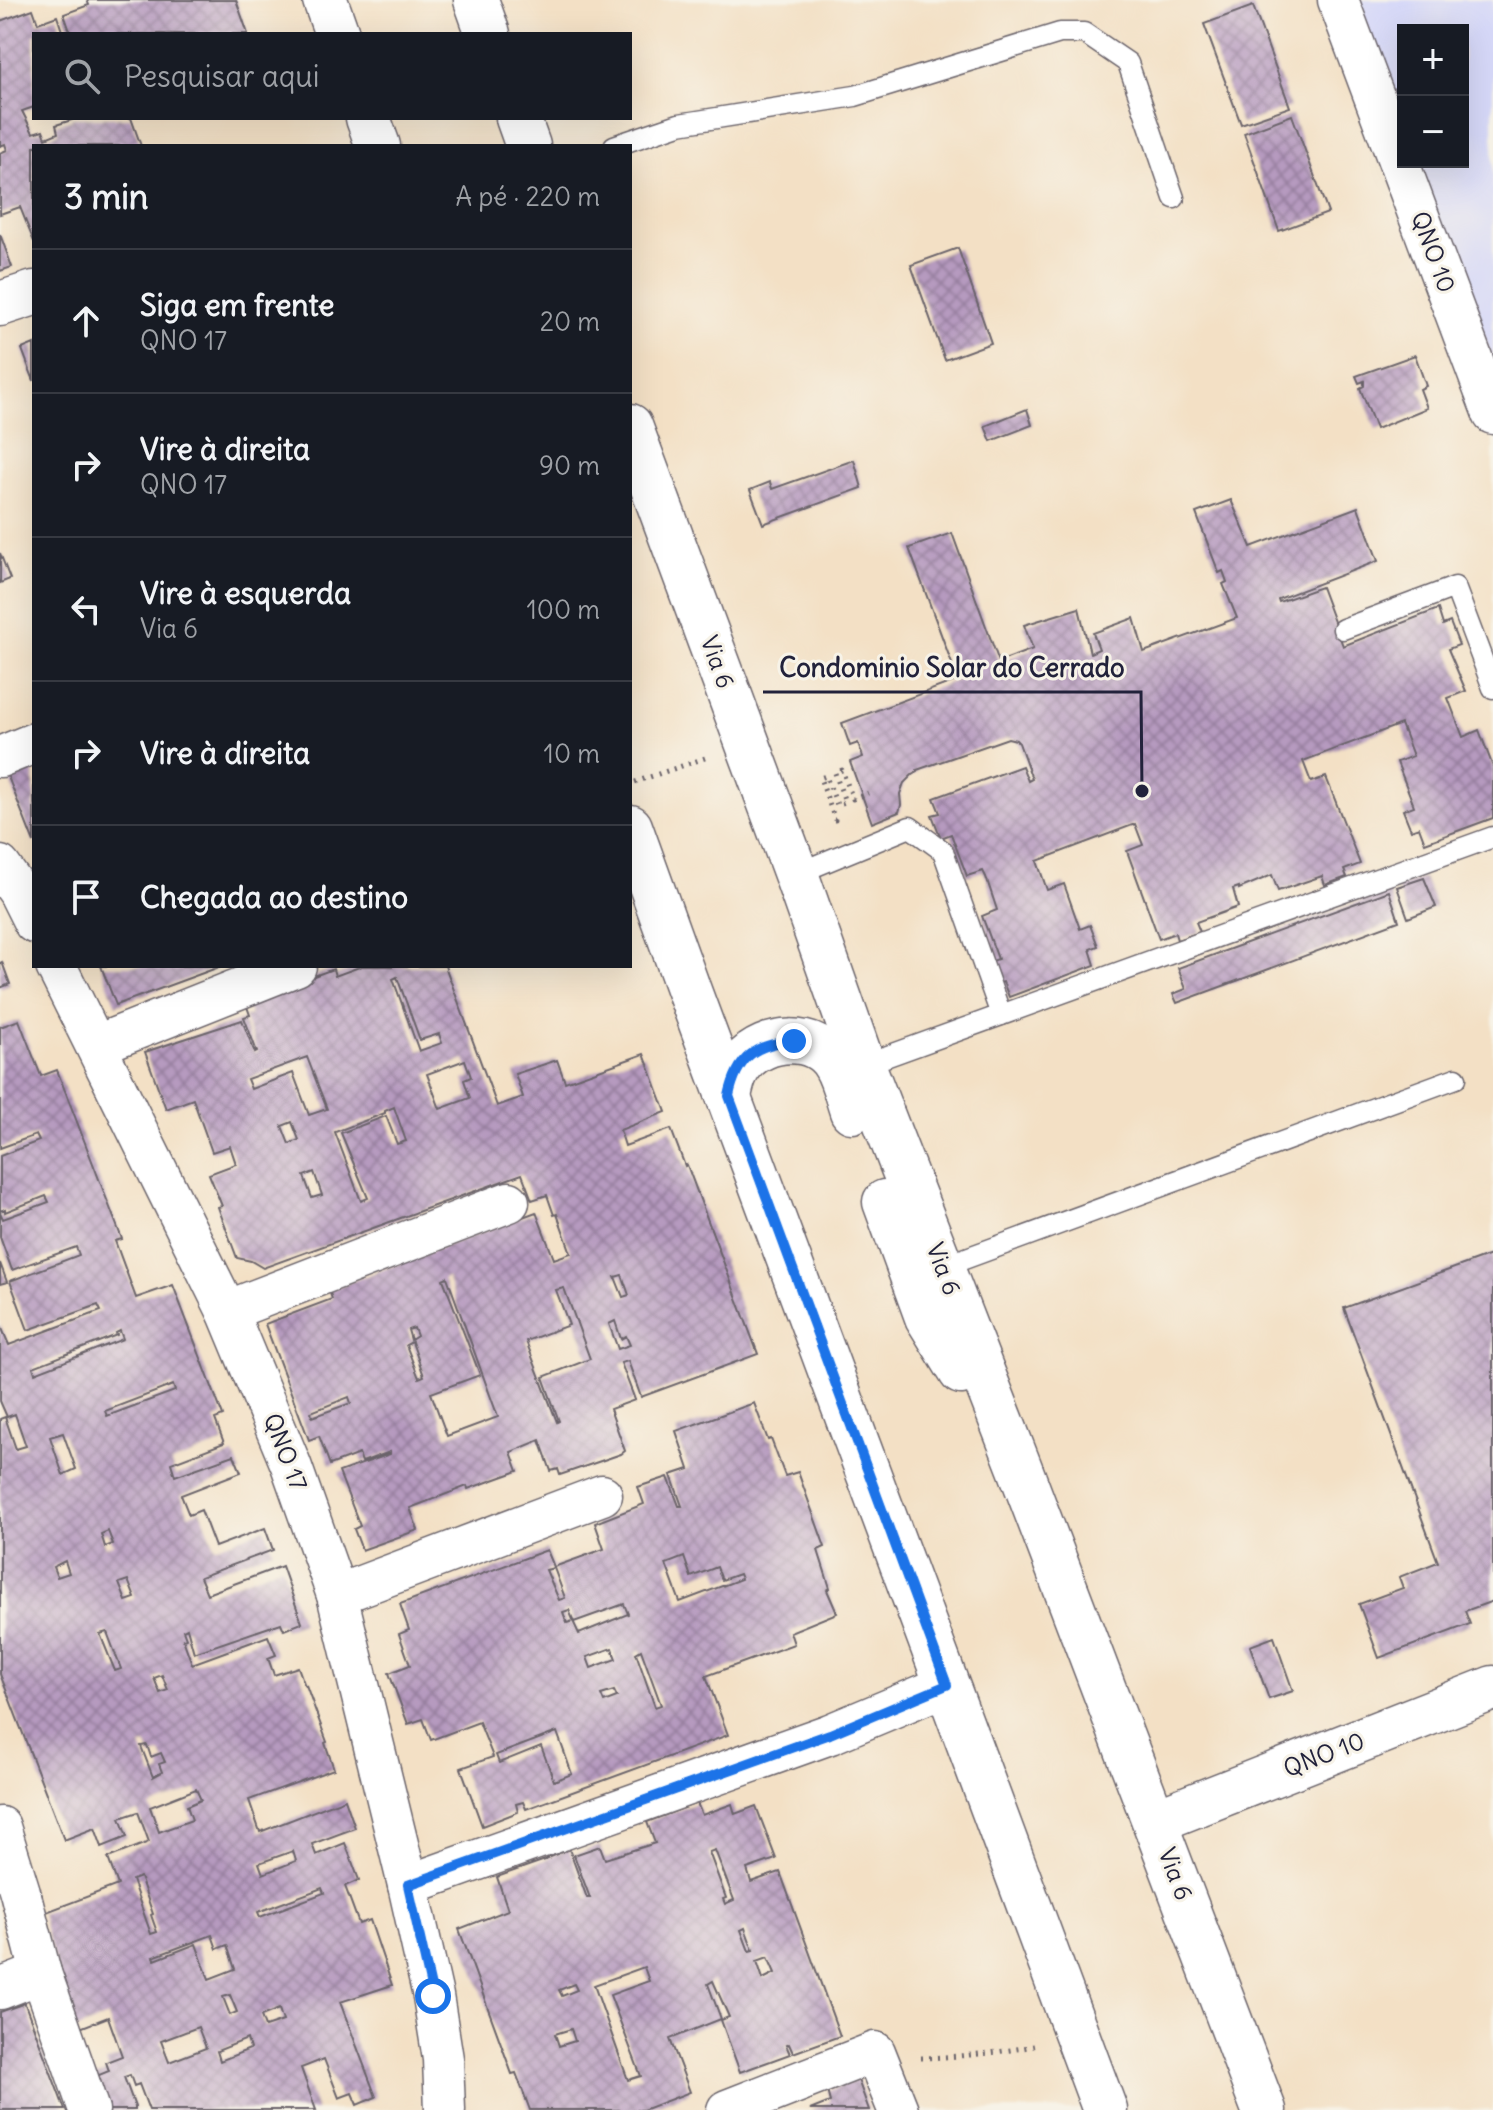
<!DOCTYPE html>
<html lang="pt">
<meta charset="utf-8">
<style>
body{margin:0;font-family:Delius,sans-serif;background:#20242c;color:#f1f3f6}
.controls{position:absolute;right:24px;top:24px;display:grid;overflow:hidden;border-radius:0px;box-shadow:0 8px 32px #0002}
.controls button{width:72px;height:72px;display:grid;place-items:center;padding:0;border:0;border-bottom:2px solid #363941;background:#171b24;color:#f1f3f6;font:40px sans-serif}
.stop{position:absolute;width:24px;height:24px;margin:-18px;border:6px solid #1a73e8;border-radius:50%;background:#fff}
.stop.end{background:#1a73e8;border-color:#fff;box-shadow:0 2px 8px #0008}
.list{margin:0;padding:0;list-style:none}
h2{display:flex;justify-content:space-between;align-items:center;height:104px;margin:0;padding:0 32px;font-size:34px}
h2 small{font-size:26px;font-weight:400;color:#9ea1a6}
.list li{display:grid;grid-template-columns:52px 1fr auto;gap:24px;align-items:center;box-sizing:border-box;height:144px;padding:0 32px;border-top:2px solid #363941}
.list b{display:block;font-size:30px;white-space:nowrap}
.list p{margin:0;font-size:26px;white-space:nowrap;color:#9ea1a6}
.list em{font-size:26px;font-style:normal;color:#9ea1a6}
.icon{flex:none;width:44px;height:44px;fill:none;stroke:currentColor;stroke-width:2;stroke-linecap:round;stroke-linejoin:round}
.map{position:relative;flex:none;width:1493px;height:2110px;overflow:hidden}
.search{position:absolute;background:#171b24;box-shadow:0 8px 32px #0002;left:32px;top:32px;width:600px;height:88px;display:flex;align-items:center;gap:20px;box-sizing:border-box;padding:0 28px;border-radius:0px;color:#9ea1a6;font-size:30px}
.panel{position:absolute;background:#171b24;box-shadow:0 8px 32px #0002;left:32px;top:144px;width:600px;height:824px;border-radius:0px}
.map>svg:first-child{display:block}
</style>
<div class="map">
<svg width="1493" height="2110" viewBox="0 0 1493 2110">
<defs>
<pattern id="building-cross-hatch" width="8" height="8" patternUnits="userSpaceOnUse" patternTransform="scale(2)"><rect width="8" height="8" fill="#b69abf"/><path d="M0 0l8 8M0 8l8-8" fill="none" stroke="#947d9c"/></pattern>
</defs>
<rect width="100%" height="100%" fill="#f7f3e8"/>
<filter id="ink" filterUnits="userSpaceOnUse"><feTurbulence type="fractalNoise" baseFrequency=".0125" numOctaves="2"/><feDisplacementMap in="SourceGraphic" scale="16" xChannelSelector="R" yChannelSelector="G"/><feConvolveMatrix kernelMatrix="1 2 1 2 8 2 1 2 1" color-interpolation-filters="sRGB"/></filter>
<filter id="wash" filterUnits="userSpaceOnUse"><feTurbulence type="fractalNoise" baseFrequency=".006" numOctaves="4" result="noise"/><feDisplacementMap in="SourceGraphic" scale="32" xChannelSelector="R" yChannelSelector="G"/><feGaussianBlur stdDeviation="1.8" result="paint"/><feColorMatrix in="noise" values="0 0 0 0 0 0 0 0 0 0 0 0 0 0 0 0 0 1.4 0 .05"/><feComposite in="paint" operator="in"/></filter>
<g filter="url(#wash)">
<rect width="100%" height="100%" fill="#f3e0c5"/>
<!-- built -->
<polygon fill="#d6d8f8" points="1355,0 1493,0 1493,360 1417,162 1463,162 1463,30 1403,30 1403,125"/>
<g id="blocks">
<!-- building -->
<g fill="url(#building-cross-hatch)" fill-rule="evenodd">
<polygon points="87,0 236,0 248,34 71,34 64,14 89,5"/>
<polygon points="1253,6 1290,107 1241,124 1204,24"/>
<polygon points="33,9 38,23 57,16 63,34 34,34 34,107 22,111 33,133 43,130 46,138 58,133 56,125 72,120 71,118 131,118 141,146 34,146 34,242 20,207 0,214 0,153 7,150 5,144 0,146 0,21"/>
<polygon points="1292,115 1328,213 1279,231 1244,133"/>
<polygon points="0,234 12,267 0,271"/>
<polygon points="958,248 991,343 945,360 911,265"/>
<polygon points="34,344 34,381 22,349"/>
<polygon points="1415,355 1426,386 1420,389 1427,408 1376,429 1360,388 1364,386 1364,381 1359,383 1356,376"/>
<polygon points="1027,409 1032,425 991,441 985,426"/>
<polygon points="854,460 862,488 763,524 750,490 770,482 772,489"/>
<polygon points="1231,500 1251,547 1358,507 1378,561 1278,599 1279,602 1321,587 1343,646 1438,609 1443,625 1450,622 1459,645 1448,649 1466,691 1448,698 1463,737 1479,730 1493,767 1493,818 1425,843 1419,827 1411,830 1403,810 1414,806 1397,762 1413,756 1401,724 1303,761 1311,782 1326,777 1360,864 1344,870 1347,877 1325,885 1322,876 1278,891 1272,875 1239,889 1239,887 1233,889 1238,907 1196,922 1200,932 1177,940 1175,933 1159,939 1127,851 1143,845 1135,824 1037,861 1047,890 1064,884 1080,929 1090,925 1098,946 1090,949 1095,965 1009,997 1003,982 996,985 987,963 998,959 982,916 997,910 986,877 983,871 967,876 951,834 941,838 932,815 940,813 934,798 1022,766 1028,781 1032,779 1019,743 1016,740 1008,738 917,770 917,772 912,775 904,783 900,794 901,805 899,812 872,823 850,762 863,757 858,743 850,746 842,723 958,680 909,548 952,533 999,662 1033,649 1024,625 1079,608 1090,653 1099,649 1093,633 1134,618 1144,652 1237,618 1223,584 1227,582 1223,571 1219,573 1196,513"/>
<polygon points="0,553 10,579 0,583"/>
<polygon points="34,756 34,843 5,769"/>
<polygon points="1424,878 1436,907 1408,918 1397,887"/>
<polygon points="1389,891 1399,921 1177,1003 1173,994 1186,989 1178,968"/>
<polygon points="2,962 10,984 0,988 0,963"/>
<polygon points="101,966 222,966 116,1005"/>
<path d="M362,966H445L497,1106L523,1097L515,1074L557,1060L565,1082L644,1054L666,1112L620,1130L625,1146L671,1129L685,1166L687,1165L758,1354L641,1397L628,1361L621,1363L635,1400L610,1409L625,1451L621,1454L560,1475L558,1469L551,1471L540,1440L511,1452L518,1471L468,1489L467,1486L410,1508L418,1530L362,1550L354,1529L360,1526L339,1472L390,1454V1452L362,1462L359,1454L330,1465L319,1436L309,1440L265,1324L332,1299L329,1290L536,1212L554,1259L571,1253L557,1214L554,1215L547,1195L532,1200L522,1174L263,1268L251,1261L237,1258L218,1207L222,1206L209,1174L236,1164L230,1146L212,1152L193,1099L166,1109L145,1052L242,1020L255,1053L257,1052L244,1017L250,1015L245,1001L333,969L335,976ZM397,977L420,1040L439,1034L442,1043L419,1051L393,979ZM307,1057L327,1109L309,1115L293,1073L251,1089L247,1079ZM465,1060L471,1077L464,1080L470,1098L440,1109L427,1074ZM394,1107L406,1141L397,1144L386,1116L341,1133L368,1198L361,1201L335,1132L385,1113V1111ZM292,1122L299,1140L289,1144L282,1126ZM314,1172L322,1195L312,1198L304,1176ZM622,1275L629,1295L623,1297L615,1277ZM447,1277L498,1417L447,1436L431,1393L480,1375L443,1279ZM564,1288L590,1359L543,1377L559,1421L557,1422L526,1341L569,1325L556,1290ZM615,1321L621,1339L626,1336L630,1345L618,1349L609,1324ZM414,1328L417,1336L411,1340L408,1330ZM412,1342L424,1376L419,1378L406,1345ZM349,1397L351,1403L312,1417L311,1412Z"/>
<path d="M19,1020L41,1076L57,1070L122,1239L115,1241L136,1298L173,1285L223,1416L215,1419L224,1443L171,1463L175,1476L234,1455L241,1472L181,1495L189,1515L201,1510L215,1547L265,1528L273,1550L200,1577L207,1594L282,1566L302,1623L284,1630L281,1623L194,1653L187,1628L183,1630L186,1638L183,1639L192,1664L268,1636L276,1655L268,1658L274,1675L298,1667L305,1686L306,1685L327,1742L325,1743L334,1769L249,1800L260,1832L345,1799L355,1828L312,1844L316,1855L345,1843L359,1880L345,1886L359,1924L370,1920L392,1985L340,2002L376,2097L357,2105L352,2093L339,2098L324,2059L301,2068L316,2110H149L139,2084L134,2086L130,2075L124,2077L135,2107V2110H100L89,2079L109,2071L106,2062L122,2056L108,2017L75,2030L41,1914L118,1885L108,1858L149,1842L138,1812L120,1818L127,1837L102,1847L95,1828L64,1840L0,1674V1419L5,1417L16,1449L26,1446L15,1414L7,1417L0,1401V1324L9,1345L101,1311L98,1305L28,1330L10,1281L79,1255L76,1247L12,1270L0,1237V1212L3,1219L49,1202L46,1196L5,1212V1209L0,1211V1156L39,1141L36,1135L0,1148V1027ZM120,1331L123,1339L35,1373L33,1367L117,1335L116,1333ZM173,1385L175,1391L107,1416L105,1411ZM63,1433L76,1469L63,1475L50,1437ZM108,1531L113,1544L105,1547L101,1534ZM65,1561L69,1573L57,1577L53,1567ZM128,1580L135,1598L126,1601L119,1583ZM107,1632L121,1669L115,1671L100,1634ZM162,1675L168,1690L160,1693L154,1678ZM147,1745L151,1757L161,1753L165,1762L159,1764L162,1772L153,1777L141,1746ZM196,1789L201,1800L187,1806L192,1820L159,1832L150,1807ZM293,1851L296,1861L263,1874L259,1863ZM140,1877L153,1914L151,1915L157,1932L151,1934L132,1880ZM322,1888L324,1893L260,1917L258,1912ZM212,1935L217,1949L227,1945L235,1969L209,1979L196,1944L155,1960L153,1957ZM230,1995L237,2012L230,2015L223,1997ZM279,2009L283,2021L265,2027L261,2016ZM198,2027L206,2048L169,2062L161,2041ZM247,2039L250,2049L220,2061L217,2051Z"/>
<polygon points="1493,1254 1493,1601 1465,1611 1470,1624 1379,1658 1359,1604 1403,1588 1399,1577 1438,1562 1344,1308"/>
<polygon points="0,1263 7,1282 0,1284"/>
<path d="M754,1403L768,1440L771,1439L785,1476L798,1472L825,1547L818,1550L830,1588L827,1590L837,1613L790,1632L794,1644L706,1676L728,1735L526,1809L523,1802L516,1804L518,1812L482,1826L461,1768L493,1757L479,1722L431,1740L423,1719L408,1724L389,1673L410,1665L399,1634L409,1630L400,1604L547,1550L554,1567L604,1549L595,1523L644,1504L638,1487L668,1477L679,1506H682L671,1475L689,1469L676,1431ZM684,1557L691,1577L717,1567L722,1580L739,1574L741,1579L680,1602L666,1564ZM554,1568L565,1598L559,1600L546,1570ZM624,1604L628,1614L579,1634L573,1621L567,1623L563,1612L569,1610L574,1622ZM612,1648L616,1659L591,1668L587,1657ZM641,1650L661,1705L655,1707L636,1653ZM614,1691L617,1697L604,1702L601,1695ZM557,1732L572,1774L554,1781L541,1746L499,1763L496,1755Z"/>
<polygon points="1274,1637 1293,1691 1269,1699 1250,1646"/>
<path d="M697,1803L702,1815L732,1804L735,1814L756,1806L776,1859L747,1869L751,1882L780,1872L840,2036L793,2053L789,2044L786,2045L790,2054L740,2072L721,2020L729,2017L713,1981L708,1984L721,2019L670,2039L690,2092L643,2110H530L516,2073L512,2074L459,1929L508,1910L497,1877L548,1859L547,1858L569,1849L587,1898H590L574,1855L600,1846L605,1859L655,1843L647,1822ZM715,1850L734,1900L725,1904L723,1899L726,1898L709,1852ZM745,1928L753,1950L749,1951L741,1930ZM768,1957L775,1973L763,1979L757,1961ZM644,1967L649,1981L610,1995L641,2076L628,2080L594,1985ZM574,1984L577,1990L562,1996L559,1990ZM571,2029L575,2041L559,2046L555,2034Z"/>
<polygon points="25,2003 25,2004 65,2110 0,2110 0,2012"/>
<polygon points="858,2080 869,2110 810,2110 830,2102 827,2091"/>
</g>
</g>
</g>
<g filter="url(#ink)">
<use href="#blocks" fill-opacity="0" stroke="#6b646b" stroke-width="2"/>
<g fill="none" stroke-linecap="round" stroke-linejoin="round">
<!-- lane casing -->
<g stroke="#6b646b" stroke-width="23">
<g id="lane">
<polyline points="614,146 679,124 855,96 1060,33 1084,33 1128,63 1174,198"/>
<polyline points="1343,629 1455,587 1493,688"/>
<polyline points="796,874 910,827 943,851 1001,1015"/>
<polyline points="863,1065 1493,837"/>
<polyline points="942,1267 1456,1078"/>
</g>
</g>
<!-- street casing -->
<g stroke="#6b646b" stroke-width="43">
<g id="street">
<polyline points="1338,0 1493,414"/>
<polyline points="0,757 34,743"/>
<polyline points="0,866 18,891 34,923"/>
<polyline points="56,966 227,1311 291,1465 337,1595 408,1885 433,1996 443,2059 445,2110"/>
<polyline points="97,1045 296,966"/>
<polyline points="227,1311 509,1202"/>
<polyline points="337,1595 602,1495"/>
<polyline points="0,1827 20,1892 41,1973 89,2110"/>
<polyline points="408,1885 830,1734 947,1685"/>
<polyline points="0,1989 41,1973"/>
<polyline points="727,2110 875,2052 898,2110"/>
</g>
</g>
<!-- secondary casing -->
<g stroke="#6b646b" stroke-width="47">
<g id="secondary">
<polyline points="325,0 337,34"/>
<polyline points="476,0 488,34"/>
<polyline points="368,118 378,146"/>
<polyline points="518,118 528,146"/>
<polyline points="0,304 34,293"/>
<polyline points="630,426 796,874 863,1065 1019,1466 1264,2110"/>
<polyline points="630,827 689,991 1105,2110"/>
<path d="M729,1096C732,1083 734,1072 743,1062C765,1036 816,1032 835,1065C843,1078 847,1097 852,1111"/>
<polyline points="885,1202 927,1317 961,1372"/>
<polyline points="1155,1821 1493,1688"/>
</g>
</g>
<!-- path -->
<g stroke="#6b646b" stroke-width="5" stroke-dasharray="2 6" stroke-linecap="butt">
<polyline points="635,782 705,758"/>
<polyline points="834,820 835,820 820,778 826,776 837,805 845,802 835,773 842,770 853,799 868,793"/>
<path d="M921,2058C959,2057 996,2053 1034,2046"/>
</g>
<!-- lane -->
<use href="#lane" stroke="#fff" stroke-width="20"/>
<!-- street -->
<use href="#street" stroke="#fff" stroke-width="40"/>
<!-- secondary -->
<use href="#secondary" stroke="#fff" stroke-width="44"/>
</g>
</g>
<g fill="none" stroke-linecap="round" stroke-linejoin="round" filter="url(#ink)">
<!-- route -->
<path stroke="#1a73e8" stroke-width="10" d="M433,1996L408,1885L830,1734L947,1685L729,1096C737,1058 755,1043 794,1041"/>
</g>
<g text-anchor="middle" stroke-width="6" stroke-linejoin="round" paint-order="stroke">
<!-- street labels -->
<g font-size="24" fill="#22223b" stroke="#f7f3e8">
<text transform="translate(1433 252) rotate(70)" y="8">QNO 10</text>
<text transform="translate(717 662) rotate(70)" y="8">Via 6</text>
<text transform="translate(943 1269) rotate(69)" y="8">Via 6</text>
<text transform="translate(285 1452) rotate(69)" y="8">QNO 17</text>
<text transform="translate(1324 1755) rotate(-21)" y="8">QNO 10</text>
<text transform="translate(1175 1874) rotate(69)" y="8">Via 6</text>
</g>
</g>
<!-- callouts -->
<path fill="none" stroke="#22223b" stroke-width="3" d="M1142 791L1141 692H763"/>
<circle fill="#22223b" stroke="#f7f3e8" stroke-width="3" cx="1142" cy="791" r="8"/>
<g font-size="26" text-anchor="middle" font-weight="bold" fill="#22223b" stroke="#f7f3e8" stroke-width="6" stroke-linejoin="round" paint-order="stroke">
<text x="952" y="677">Condominio Solar do Cerrado</text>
</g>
</svg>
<div class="controls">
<button>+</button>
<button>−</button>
</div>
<div class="stop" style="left:433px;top:1996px"></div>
<div class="stop end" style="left:794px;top:1041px"></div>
<div class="search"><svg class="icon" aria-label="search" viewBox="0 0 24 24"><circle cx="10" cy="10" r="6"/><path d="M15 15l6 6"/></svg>Pesquisar aqui</div>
<section class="panel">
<h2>3 min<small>A pé · 220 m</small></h2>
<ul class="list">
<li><svg class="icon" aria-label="ahead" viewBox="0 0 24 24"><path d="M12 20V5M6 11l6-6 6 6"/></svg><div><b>Siga em frente</b><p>QNO 17</p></div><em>20 m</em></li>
<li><svg class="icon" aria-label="right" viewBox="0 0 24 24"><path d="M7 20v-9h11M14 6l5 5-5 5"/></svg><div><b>Vire à direita</b><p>QNO 17</p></div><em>90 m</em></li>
<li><svg class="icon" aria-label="left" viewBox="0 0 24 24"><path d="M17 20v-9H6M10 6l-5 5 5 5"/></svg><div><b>Vire à esquerda</b><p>Via 6</p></div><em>100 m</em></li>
<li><svg class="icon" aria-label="right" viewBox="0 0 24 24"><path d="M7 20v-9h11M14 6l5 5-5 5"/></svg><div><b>Vire à direita</b></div><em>10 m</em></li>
<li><svg class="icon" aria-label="arrive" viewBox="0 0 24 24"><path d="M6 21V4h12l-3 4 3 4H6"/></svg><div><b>Chegada ao destino</b></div></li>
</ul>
</section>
</div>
